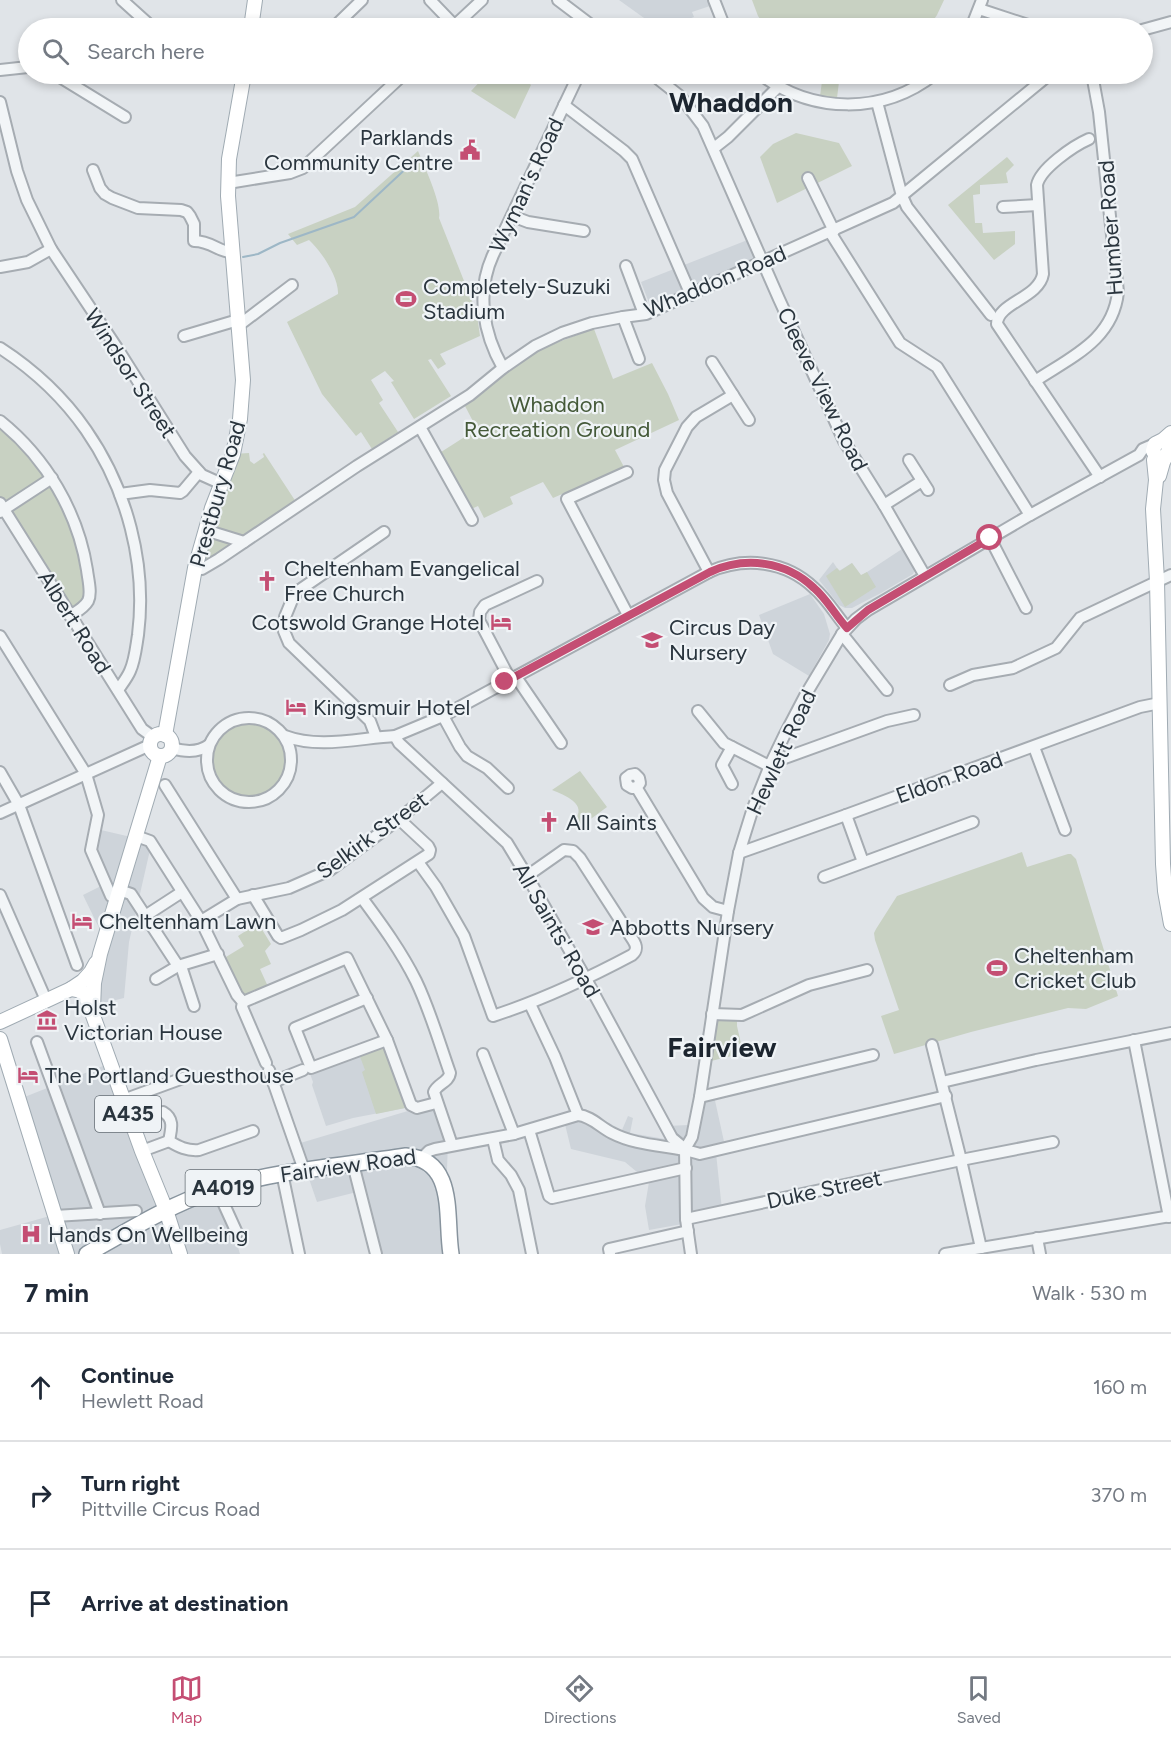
<!DOCTYPE html>
<meta charset="utf-8">
<style>
body{margin:0;font-family:Figtree,sans-serif;background:#f6f6f7;color:#1f2937}
.stop{position:absolute;width:18px;height:18px;margin:-14px;border:4px solid #c44e73;border-radius:50%;background:#fff}
.stop.end{background:#c44e73;border-color:#fff;box-shadow:0 2px 6px #0008}
.list{margin:0;padding:0;list-style:none}
h2{display:flex;justify-content:space-between;align-items:center;height:78px;margin:0;padding:0 24px;font-size:26px}
h2 small{font-size:20px;font-weight:400;color:#747a83}
.list li{display:grid;grid-template-columns:39px 1fr auto;gap:18px;align-items:center;box-sizing:border-box;height:108px;padding:0 24px;border-top:2px solid #e0e1e3}
.list b{display:block;font-size:22px;white-space:nowrap}
.list p{margin:0;font-size:20px;white-space:nowrap;color:#747a83}
.list em{font-size:20px;font-style:normal;color:#747a83}
.icon{flex:none;width:33px;height:33px;fill:none;stroke:currentColor;stroke-width:2;stroke-linecap:round;stroke-linejoin:round}
.map{position:relative;flex:none;width:1171px;height:1254px;overflow:hidden}
.search{position:absolute;background:#fff;box-shadow:0 3px 9px #0003;left:18px;right:18px;top:18px;height:66px;display:flex;align-items:center;gap:15px;box-sizing:border-box;padding:0 21px;border-radius:33px;color:#747a83;font-size:22px}
.sheet{height:402px;background:#fff}
nav{display:flex;justify-content:space-around;align-items:center;box-sizing:border-box;height:84px;border-top:2px solid #e0e1e3;background:#fff;font-size:16px;color:#747a83}
nav a{display:grid;justify-items:center;gap:3px}
nav .on{color:#c44e73}
.map>svg:first-child{display:block}
</style>
<div class="map">
<svg width="1171" height="1254" viewBox="0 0 1171 1254">
<rect width="100%" height="100%" fill="#e0e4e8"/>
<!-- built -->
<g fill="#ced4da">
<polygon points="619,0 708,0 710,6 692,12 694,17 670,26 668,28 658,28"/>
<polygon points="750,239 759,260 651,308 641,282"/>
<polygon points="902,549 915,570 913,574 881,593 852,608 845,608 839,605 819,580 833,562 839,571 852,563 861,576"/>
<polygon points="810,594 824,614 830,634 829,640 809,676 773,654 759,615"/>
<polygon points="101,830 131,837 150,850 129,942 124,998 96,1005 102,934 83,895 103,885 96,857"/>
<polygon points="384,1045 405,1108 353,1118 326,1126 312,1085 313,1082 309,1071"/>
<polygon points="113,1062 167,1199 219,1185 240,1254 2,1254 0,1244 0,1230 57,1214 22,1098"/>
<polygon points="714,1096 725,1146 716,1153 722,1210 688,1223 649,1230 645,1206 649,1182 625,1162 571,1149 563,1116 586,1111 622,1130 628,1116 633,1118 630,1133 665,1139 667,1126 688,1125 700,1100"/>
<polygon points="438,1102 448,1142 444,1254 377,1254 357,1192 317,1202 297,1144"/>
</g>
<!-- green -->
<g fill="#c8d1c2">
<polygon points="752,0 944,0 937,15 928,28 766,28 758,16"/>
<polygon points="487,74 512,74 522,84 526,80 531,85 515,119 471,91"/>
<polygon points="823,74 840,74 837,98 820,96"/>
<polygon points="796,133 839,143 852,166 777,203 760,157 773,144"/>
<path d="M418,151C424,166 442,203 439,218L472,301L477,315L480,336L440,354L446,364L438,369L431,359L428,360L451,396L414,419L391,382L394,381L385,371L371,380L383,400L379,403L398,432L372,449L361,432L356,436L322,394L287,322L338,294C339,277 321,251 309,240L297,245L288,234L355,207Z"/>
<polygon points="1007,157 1014,165 1006,173 1008,183 980,185 980,194 973,195 975,223 982,223 983,233 1015,231 1015,244 994,260 948,205"/>
<path d="M594,329L613,379L652,363L668,394L679,420L615,450L624,467L553,498L543,482L510,497L513,504L484,518L478,506L469,510L438,454L477,429L465,406C482,395 496,379 512,367C537,349 565,339 594,329Z"/>
<polygon points="0,421 13,432 69,511 89,596 70,616 0,503"/>
<polygon points="249,453 250,461 254,464 264,457 263,454 260,456 264,453 298,505 202,569 233,454"/>
<polygon points="852,563 861,575 867,572 876,587 845,607 826,576 837,568 840,571"/>
<circle cx="249" cy="760" r="39"/>
<path d="M580,771L607,807L588,821L579,825L574,821C589,804 564,795 552,790Z"/>
<polygon points="1022,852 1027,867 1068,854 1071,854 1076,859 1118,996 1086,1009 1068,1008 971,1032 894,1054 881,1016 899,1010 875,940 874,933 876,929 897,896"/>
<polygon points="258,923 271,944 265,951 271,964 260,969 270,991 243,1002 221,960 244,946 238,936"/>
<polygon points="712,1014 737,1016 737,1026 742,1048 736,1055 711,1061 705,1058"/>
<polygon points="384,1045 405,1108 376,1114 362,1072 365,1070 359,1054"/>
</g>
<g fill="none" stroke-linecap="round" stroke-linejoin="round">
<!-- stream -->
<polyline stroke="#9db7c6" stroke-width="2" points="243,257 258,254 280,243 354,217 413,162"/>
<!-- minor casing -->
<g stroke="#a6acb2" stroke-width="14">
<g id="minor">
<polyline points="122,0 153,28"/>
<polyline points="430,0 455,26"/>
<polyline points="558,0 595,28"/>
<polyline points="714,0 725,28"/>
<polyline points="979,9 1037,28"/>
<polyline points="333,28 362,0"/>
<polyline points="452,28 482,0"/>
<polyline points="971,28 982,0"/>
<polyline points="1142,30 1171,22"/>
<polyline points="0,70 28,67"/>
<polyline points="55,74 125,117"/>
<polyline points="652,74 681,97 703,126 779,299 844,441 884,505 925,576"/>
<path d="M760,74C812,114 883,115 935,74"/>
<polyline points="0,102 17,171 27,200 51,249 117,348 185,456 202,475 222,484"/>
<polyline points="877,102 902,196 907,207 991,315"/>
<polyline points="564,105 624,151 632,159 691,295"/>
<path d="M1089,139C1073,146 1040,169 1037,185L1043,274C1039,298 997,303 997,324L1100,477"/>
<polyline points="714,148 728,137 779,86"/>
<path d="M93,170L100,188L105,194L112,198L138,208L181,210L187,212L190,216L194,224V241C212,241 220,253 232,252"/>
<polyline points="808,178 834,231"/>
<polyline points="228,183 290,173 303,168 404,74"/>
<polyline points="1003,207 1038,205"/>
<polyline points="512,216 528,222 584,231"/>
<polyline points="830,232 900,343 937,367 1030,515"/>
<polyline points="626,266 644,314"/>
<polyline points="0,267 28,262 51,249"/>
<polyline points="623,317 639,359"/>
<polyline points="238,326 292,285"/>
<polyline points="184,336 238,320"/>
<path d="M0,348C34,370 63,397 86,430C127,489 147,564 138,635C136,647 135,660 130,671C127,678 122,684 118,690"/>
<path d="M503,368C483,333 476,292 493,255L579,74"/>
<path d="M1035,381C1071,357 1113,340 1118,292L1099,112L1092,74"/>
<polyline points="733,395 749,420"/>
<path d="M0,421C46,458 78,512 87,570C88,579 92,593 88,601C84,608 76,612 70,616"/>
<polyline points="420,427 472,520"/>
<polyline points="909,460 928,490"/>
<polyline points="627,472 567,499 628,615"/>
<polyline points="120,494 150,490 180,493 183,491 199,472"/>
<polyline points="0,503 142,729 153,737"/>
<polyline points="884,505 922,481"/>
<polyline points="0,512 52,478"/>
<polyline points="205,530 244,542"/>
<polyline points="990,538 1026,608"/>
<polyline points="195,568 202,569 219,559 357,466 470,395 503,368 535,346 562,333 592,323 623,317 646,314 893,203 1050,74"/>
<polyline points="709,572 667,493 664,480 665,470 687,427 696,417 733,395 712,362"/>
<polyline points="842,634 887,690"/>
<polyline points="0,636 86,774 98,815 91,850 111,896 117,899"/>
<polyline points="516,677 561,743"/>
<polyline points="510,679 479,620 480,612 485,605 537,581"/>
<polyline points="950,685 973,675 1013,668 1056,648 1080,618 1171,575"/>
<polyline points="698,711 724,743 769,766"/>
<polyline points="443,716 460,747 467,756 487,768 508,788"/>
<circle cx="249" cy="760" r="42"/>
<path d="M285,736C319,749 359,738 395,736L443,716L709,572C745,556 786,561 814,588C827,599 836,615 847,628"/>
<polyline points="395,736 399,743 507,843 527,876 586,979 672,1138 684,1148"/>
<polyline points="376,737 370,721 289,643 284,631 285,617 292,600 298,591 384,532"/>
<polyline points="732,747 722,765 732,784"/>
<polyline points="1034,747 1065,830"/>
<path d="M172,748C185,752 198,753 209,745"/>
<polyline points="771,763 887,721 914,715"/>
<polyline points="0,772 19,805 77,965"/>
<polyline points="165,785 237,899"/>
<polyline points="637,787 632,788 627,785 626,778 630,775 635,774 639,778 640,783 637,787 638,790 703,898 713,907 728,911"/>
<polyline points="0,813 150,745"/>
<polyline points="846,815 863,862"/>
<polyline points="136,836 150,841 201,921 237,995 243,1002 242,1007 266,1063"/>
<polyline points="739,853 846,815 1140,707 1160,703"/>
<path d="M418,862L436,887L464,936L493,1016C542,1000 587,979 632,955C637,951 637,946 633,940L580,858L573,851L564,850L527,876"/>
<polyline points="824,877 973,822"/>
<polyline points="119,890 131,894 178,966"/>
<polyline points="0,895 46,1000"/>
<polyline points="253,895 278,936 281,938 301,930 342,910 429,854 430,850 428,846 399,819"/>
<path d="M362,898C382,925 401,951 416,981C430,1010 439,1042 450,1073C449,1082 437,1084 434,1092L452,1145"/>
<polyline points="145,916 182,892"/>
<polyline points="201,921 237,899 289,888 330,870 399,819 442,783"/>
<polyline points="181,966 194,1006"/>
<polyline points="156,979 178,966 218,954"/>
<polyline points="367,998 295,1028 311,1068 387,1040"/>
<polyline points="243,1002 347,958 387,1040 411,1105 417,1108 436,1103"/>
<polyline points="530,1004 555,1057 578,1115"/>
<polyline points="712,1014 742,1015 809,985 867,970"/>
<polyline points="1134,1040 1169,1217"/>
<polyline points="37,1042 100,1214"/>
<polyline points="932,1045 961,1160 981,1248"/>
<polyline points="483,1054 514,1134"/>
<polyline points="269,1070 304,1170"/>
<polyline points="273,1082 303,1070"/>
<polyline points="942,1082 1036,1060 1171,1033"/>
<polyline points="700,1097 873,1055"/>
<polyline points="123,1100 186,1077"/>
<path d="M163,1112C175,1119 171,1130 169,1141C179,1147 187,1151 199,1150L253,1131"/>
<polyline points="529,1130 549,1196 552,1198 686,1168"/>
<polyline points="493,1139 498,1160 511,1175 519,1190 532,1254"/>
<polyline points="142,1151 169,1141"/>
<path d="M421,1159L429,1151L435,1149L514,1134L578,1115C591,1116 600,1127 612,1133C639,1147 671,1145 700,1154L946,1096"/>
<polyline points="353,1164 376,1254"/>
<polyline points="282,1173 299,1254"/>
<polyline points="217,1189 237,1233"/>
<polyline points="55,1216 136,1211"/>
<polyline points="686,1219 961,1160 1053,1142"/>
<polyline points="1037,1238 1040,1254"/>
<polyline points="610,1254 609,1249 688,1231"/>
<polyline points="691,1254 686,1219 685,1149 692,1137 700,1097 728,911 739,853 753,808 771,763 784,736 806,694 842,634 856,619 868,610 1030,515 1139,455 1143,449 1157,443"/>
<polyline points="945,1254 1171,1216"/>
</g>
</g>
<!-- major casing -->
<g stroke="#a0abb3" stroke-width="16">
<g id="major">
<polyline points="251,28 255,0"/>
<polyline points="1171,433 1163,440 1155,444 1153,451 1156,456 1154,460 1156,480 1153,509 1157,581 1163,864 1165,891 1171,924"/>
<polyline points="1159,476 1163,462 1171,446"/>
<circle cx="161" cy="745" r="11"/>
<polyline points="165,735 195,568 212,508 233,454 240,419 243,380 228,196 229,159 244,74"/>
<polyline points="71,989 81,991 87,999 142,1151 166,1210 180,1254"/>
<polyline points="93,1009 94,983 100,954 160,756"/>
<polyline points="0,1022 71,989 83,981 91,972 96,963"/>
<polyline points="0,1039 67,1254"/>
</g>
</g>
<!-- highway casing -->
<g stroke="#88949e" stroke-width="18">
<path id="highway" d="M87,1254C129,1230 171,1204 217,1189C278,1170 343,1166 406,1156C457,1160 445,1217 451,1254"/>
</g>
<!-- minor -->
<use href="#minor" stroke="#f2f5f7" stroke-width="10"/>
<!-- major -->
<use href="#major" stroke="#fff" stroke-width="14"/>
<!-- highway -->
<use href="#highway" stroke="#fff" stroke-width="15"/>
</g>
<g fill="none" stroke-linecap="round" stroke-linejoin="round">
<!-- route -->
<path stroke="#c44e73" stroke-width="8" d="M505,682L710,572C745,556 786,561 814,588C827,599 835,615 847,628L868,610L990,538"/>
</g>
<!-- icons -->
<defs>
<g id="civic-bare" transform="scale(1.62)"><path d="M-.6-6.5H3V-4.5H.6V-3L4-1V1h2V6H-6V1h2V-1L-.6-3ZM-1.2 2.5V6h2.4V2.5Z" fill="#c44e73" stroke="#eff3f6" stroke-width="2.5" paint-order="stroke"/></g>
<g id="stadium-bare" transform="scale(1.62)"><path d="M0-5a6.5 5 0 1 0 0 10a6.5 5 0 1 0 0-10ZM-3.5-1.8h7v3.6h-7Z" fill="#c44e73" stroke="#eff3f6" stroke-width="2.5" paint-order="stroke"/></g>
<g id="church-bare" transform="scale(1.62)"><path d="M-1.2-6h2.4v3.5h3.3v2.4h-3.3V6h-2.4V-.1h-3.3v-2.4h3.3Z" fill="#c44e73" stroke="#eff3f6" stroke-width="2.5" paint-order="stroke"/></g>
<g id="hotel-bare" transform="scale(1.62)"><path d="M-6-4.5h1.5V1H6V5H4.5V3h-9V5H-6ZM-4 0a1.8 1.8 0 1 1 3.6 0ZM.5 0V-2.5h3Q6-2.5 6 0Z" fill="#c44e73" stroke="#eff3f6" stroke-width="2.5" paint-order="stroke"/></g>
<g id="school-bare" transform="scale(1.62)"><path d="M0-5L7-2L0 1L-7-2ZM-4 1L0 2.5L4 1V4Q0 6-4 4Z" fill="#c44e73" stroke="#eff3f6" stroke-width="2.5" paint-order="stroke"/></g>
<g id="museum-bare" transform="scale(1.62)"><path d="M0-6L6-3V-2H-6V-3ZM-5-1h2V3h-2ZM-1-1h2V3h-2ZM3-1h2V3H3ZM-6 4H6V6H-6Z" fill="#c44e73" stroke="#eff3f6" stroke-width="2.5" paint-order="stroke"/></g>
<g id="hospital-bare" transform="scale(1.62)"><path d="M-5-5h3v3.5h4V-5h3V5h-3V1.5h-4V5h-3Z" fill="#c44e73" stroke="#eff3f6" stroke-width="2.5" paint-order="stroke"/></g>
</defs>
<g fill-rule="evenodd">
<use href="#civic-bare" x="470" y="150"/>
<use href="#stadium-bare" x="406" y="299"/>
<use href="#church-bare" x="267" y="581"/>
<use href="#hotel-bare" x="501" y="622"/>
<use href="#school-bare" x="652" y="640"/>
<use href="#hotel-bare" x="296" y="707"/>
<use href="#church-bare" x="549" y="822"/>
<use href="#hotel-bare" x="82" y="921"/>
<use href="#school-bare" x="593" y="927"/>
<use href="#stadium-bare" x="997" y="968"/>
<use href="#museum-bare" x="47" y="1020"/>
<use href="#hotel-bare" x="28" y="1075"/>
<use href="#hospital-bare" x="31" y="1234"/>
</g>
<g text-anchor="middle" stroke-width="4.5" stroke-linejoin="round" paint-order="stroke">
<!-- shield labels -->
<g fill="#eff3f6" stroke="#656e75" stroke-width="1.5">
<rect x="95" y="1096" width="66" height="36" rx="4.5"/>
<rect x="185.5" y="1170" width="75" height="36" rx="4.5"/>
</g>
<g font-size="21" font-weight="bold" fill="#2a353e">
<text x="128" y="1121">A435</text>
<text x="223" y="1195">A4019</text>
</g>
<!-- poi labels -->
<g font-size="22" fill="#2a353e" stroke="#eff3f6" text-anchor="start">
<text x="453" y="145" text-anchor="end">Parklands<tspan x="453" dy="25">Community Centre</tspan></text>
<text x="423" y="294">Completely-Suzuki<tspan x="423" dy="25">Stadium</tspan></text>
<text x="284" y="576">Cheltenham Evangelical<tspan x="284" dy="25">Free Church</tspan></text>
<text x="484" y="630" text-anchor="end">Cotswold Grange Hotel</text>
<text x="669" y="635">Circus Day<tspan x="669" dy="25">Nursery</tspan></text>
<text x="313" y="715">Kingsmuir Hotel</text>
<text x="566" y="830">All Saints</text>
<text x="99" y="929">Cheltenham Lawn</text>
<text x="610" y="935">Abbotts Nursery</text>
<text x="1014" y="963">Cheltenham<tspan x="1014" dy="25">Cricket Club</tspan></text>
<text x="64" y="1015">Holst<tspan x="64" dy="25">Victorian House</tspan></text>
<text x="45" y="1083">The Portland Guesthouse</text>
<text x="48" y="1242">Hands On Wellbeing</text>
</g>
<!-- street labels -->
<g font-size="22" fill="#2a353e" stroke="#eff3f6">
<text transform="translate(526 185) rotate(-65)" y="8">Wyman's Road</text>
<text transform="translate(1110 228) rotate(-94)" y="8">Humber Road</text>
<text transform="translate(715 281) rotate(-23)" y="8">Whaddon Road</text>
<text transform="translate(131 373) rotate(57)" y="8">Windsor Street</text>
<text transform="translate(823 389) rotate(64)" y="8">Cleeve View Road</text>
<text transform="translate(217 494) rotate(-74)" y="8">Prestbury Road</text>
<text transform="translate(75 622) rotate(58)" y="8">Albert Road</text>
<text transform="translate(781 752) rotate(-65)" y="8">Hewlett Road</text>
<text transform="translate(949 777) rotate(-20)" y="8">Eldon Road</text>
<text transform="translate(372 835) rotate(-36)" y="8">Selkirk Street</text>
<text transform="translate(557 930) rotate(60)" y="8">All Saints' Road</text>
<text transform="translate(348 1165) rotate(-8)" y="8">Fairview Road</text>
<text transform="translate(824 1189) rotate(-12)" y="8">Duke Street</text>
</g>
<!-- park labels -->
<g font-size="22" fill="#445938" stroke="#eff3f6">
<text x="557" y="412">Whaddon<tspan x="557" dy="25">Recreation Ground</tspan></text>
</g>
<!-- district labels -->
<g font-size="28" font-weight="bold" fill="#1c252f" stroke="#eff3f6">
<text x="731" y="112">Whaddon</text>
<text x="722" y="1057">Fairview</text>
</g>
</g>
</svg>
<div class="stop" style="left:990px;top:538px"></div>
<div class="stop end" style="left:505px;top:682px"></div>
<div class="search"><svg class="icon" aria-label="search" viewBox="0 0 24 24"><circle cx="10" cy="10" r="6"/><path d="M15 15l6 6"/></svg>Search here</div>
</div>
<section class="sheet">
<h2>7 min<small>Walk · 530 m</small></h2>
<ul class="list">
<li><svg class="icon" aria-label="ahead" viewBox="0 0 24 24"><path d="M12 20V5M6 11l6-6 6 6"/></svg><div><b>Continue</b><p>Hewlett Road</p></div><em>160 m</em></li>
<li><svg class="icon" aria-label="right" viewBox="0 0 24 24"><path d="M7 20v-9h11M14 6l5 5-5 5"/></svg><div><b>Turn right</b><p>Pittville Circus Road</p></div><em>370 m</em></li>
<li><svg class="icon" aria-label="arrive" viewBox="0 0 24 24"><path d="M6 21V4h12l-3 4 3 4H6"/></svg><div><b>Arrive at destination</b></div></li>
</ul>
</section>
<nav>
<a class="on"><svg class="icon" aria-label="map" viewBox="0 0 24 24"><path d="M3 6l6-2 6 2 6-2v14l-6 2-6-2-6 2zM9 4v14M15 6v14"/></svg>Map</a>
<a><svg class="icon" aria-label="directions" viewBox="0 0 24 24"><path d="M12 3l9 9-9 9-9-9zM9 14v-3h6M13 9l2 2-2 2"/></svg>Directions</a>
<a><svg class="icon" aria-label="saved" viewBox="0 0 24 24"><path d="M7 4h10v16l-5-4-5 4z"/></svg>Saved</a>
</nav>
